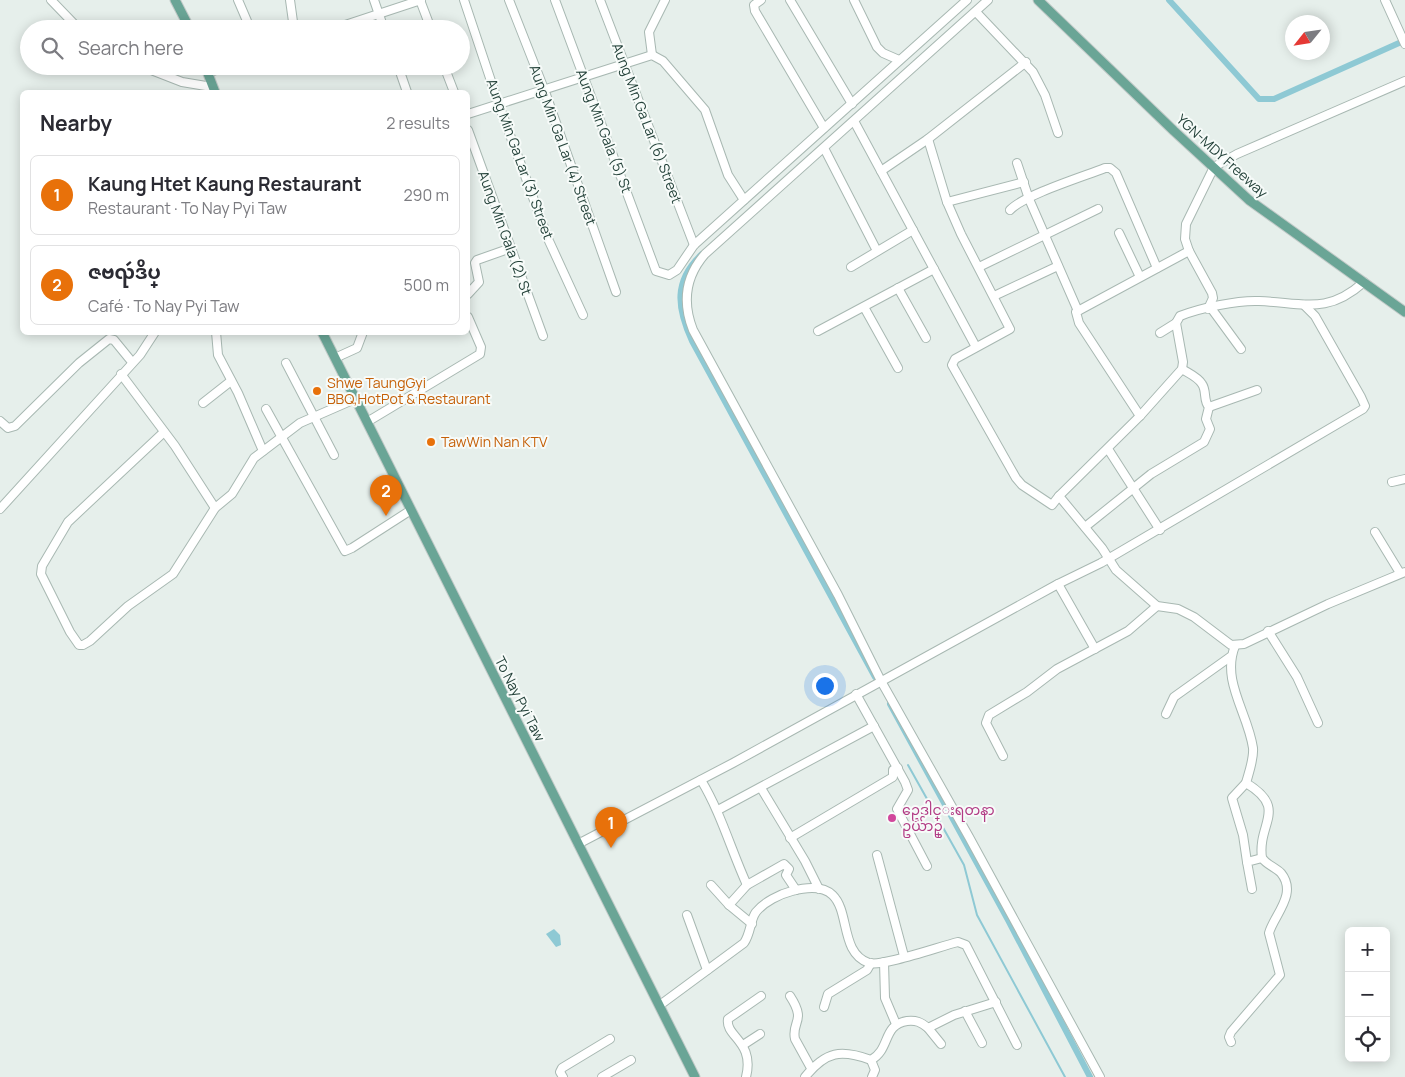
<!DOCTYPE html>
<meta charset="utf-8">
<style>
body{margin:0;font-family:Manrope,"Noto Sans Myanmar",sans-serif;background:#f7f7f7;color:#2b2b33}
.controls{position:absolute;right:15px;bottom:15px;display:grid;overflow:hidden;border-radius:8px;box-shadow:0 2px 12px #0003}
.controls button{width:45px;height:45px;display:grid;place-items:center;padding:0;border:0;border-bottom:1px solid #e1e1e2;background:#fff;color:#2b2b33;font:25px sans-serif}
.compass{position:absolute;left:1285px;top:15px;width:45px;height:45px;border-radius:50%;background:#fff;box-shadow:0 2px 12px #0003;rotate:240deg}
.you{position:absolute;left:824px;top:685px;width:18px;height:18px;margin:-12px;border:4px solid #fff;border-radius:50%;background:#1a73e8;box-shadow:0 0 0 8px #1a73e833}
.badge{display:grid;place-items:center;width:32px;height:32px;border-radius:50%;background:#855347;color:#fff;font-size:16px;font-weight:700}
.pin{position:absolute;translate:-50% -41px;filter:drop-shadow(0 1px 2px #0008)}
.pin::after{content:'';position:absolute;top:26px;width:18px;height:15px;background:inherit;clip-path:polygon(0 0,100% 0,50% 100%)}
.list{margin:0;padding:0;list-style:none}
h2{display:flex;justify-content:space-between;align-items:center;height:65px;margin:0;padding:0 20px;font-size:21px}
h2 small{font-size:16px;font-weight:400;color:#7c7c81}
.list li{display:grid;grid-template-columns:32px 1fr auto;gap:15px;align-items:center;box-sizing:border-box;height:80px;margin:0 10px 10px;padding:0 10px;border:1px solid #e1e1e2;border-radius:8px}
.list b{display:block;font-size:19px;white-space:nowrap}
.list p{margin:0;font-size:16px;white-space:nowrap;color:#7c7c81}
.list em{font-size:16px;font-style:normal;color:#7c7c81}
.icon{flex:none;width:28px;height:28px;fill:none;stroke:currentColor;stroke-width:2;stroke-linecap:round;stroke-linejoin:round}
.map{position:relative;flex:none;width:1405px;height:1077px;overflow:hidden}
.search{position:absolute;background:#fff;box-shadow:0 2px 12px #0003;left:20px;top:20px;width:450px;height:55px;display:flex;align-items:center;gap:12px;box-sizing:border-box;padding:0 18px;border-radius:28px;color:#7c7c81;font-size:19px}
.panel{position:absolute;background:#fff;box-shadow:0 2px 12px #0003;left:20px;top:90px;width:450px;height:245px;border-radius:8px}
.map>svg:first-child{display:block}
</style>
<div class="map">
<svg width="1405" height="1077" viewBox="0 0 1405 1077">
<rect width="100%" height="100%" fill="#e6efeb"/>
<!-- water -->
<polygon fill="#8ec9d4" points="554,929 560,935 561,945 556,947 546,934"/>
<g fill="none" stroke-linecap="round" stroke-linejoin="round">
<!-- stream -->
<polyline stroke="#8ec9d4" stroke-width="2" points="908,765 964,865 977,915 1065,1077"/>
<!-- canal -->
<g stroke="#8ec9d4" stroke-width="6">
<polyline points="1169,0 1259,99 1274,99 1399,43"/>
<path d="M702,254C673,281 677,308 692,341L875,677"/>
<polyline points="890,704 1008,920 1090,1077"/>
</g>
<!-- minor casing -->
<g stroke="#a8b8b2" stroke-width="10">
<g id="minor">
<polyline points="51,0 79,29"/>
<polyline points="238,0 247,21"/>
<polyline points="290,0 294,29"/>
<polyline points="374,0 384,29"/>
<polyline points="420,0 431,29"/>
<polyline points="464,0 499,105 549,241 583,315"/>
<polyline points="509,0 544,89 616,292"/>
<polyline points="555,0 656,271 669,275 677,270 694,245 967,0"/>
<polyline points="600,0 694,245"/>
<polyline points="761,0 754,5 755,11 824,128"/>
<polyline points="790,0 852,104"/>
<polyline points="854,0 877,47 883,53 899,60"/>
<path d="M988,0L705,254C685,277 682,302 693,330L838,595L881,681L969,837L1100,1077"/>
<polyline points="1385,0 1405,44"/>
<polyline points="976,12 1033,72 1045,95 1058,133"/>
<polyline points="333,29 421,0"/>
<polyline points="652,55 649,32 665,0"/>
<polyline points="141,66 182,82 212,87"/>
<polyline points="398,66 407,92"/>
<polyline points="444,66 454,92"/>
<polyline points="208,73 226,66"/>
<polyline points="468,114 652,55 663,61 705,110 728,175 744,200"/>
<polyline points="854,121 976,347"/>
<polyline points="468,130 543,336"/>
<polyline points="928,139 947,202 961,234 1010,329 955,359 952,365 1016,478 1022,485 1052,505 1059,496"/>
<polyline points="824,148 877,251"/>
<polyline points="1017,163 1029,199 1078,311"/>
<polyline points="881,171 928,139 1026,62"/>
<polyline points="947,202 1024,182"/>
<path d="M1010,210C1024,195 1082,177 1105,168H1110L1116,173L1157,268"/>
<polyline points="1119,233 1140,277"/>
<polyline points="851,267 913,230"/>
<polyline points="979,267 1098,209"/>
<path d="M1364,282C1327,315 1304,303 1259,301C1238,300 1200,308 1180,316L1176,323L1183,362L1182,369L1140,416L1059,496L1102,548L1116,570L1149,599L1157,606L1178,609L1194,617L1231,645L1244,644L1328,604L1405,572"/>
<polyline points="898,288 926,338"/>
<polyline points="468,294 479,282 475,263 477,260 511,248"/>
<polyline points="994,296 1058,266"/>
<polyline points="864,307 898,368"/>
<polyline points="1211,308 1241,349"/>
<polyline points="1208,309 1213,298 1212,293 1189,251 1185,239 1186,224 1214,167 1237,154 1405,81"/>
<polyline points="818,331 934,269"/>
<polyline points="216,332 218,355 238,393 263,451"/>
<polyline points="1160,333 1176,323"/>
<polyline points="335,358 357,348 363,332"/>
<polyline points="286,363 334,455"/>
<polyline points="121,374 175,446 215,508"/>
<polyline points="203,403 231,381"/>
<polyline points="1209,407 1257,390"/>
<polyline points="266,409 345,551 352,548 411,510"/>
<polyline points="1140,416 1079,323 1076,312 1189,251"/>
<polyline points="0,421 8,428 15,426 79,363 109,339 114,340 132,362"/>
<polyline points="367,422 480,354 481,347 468,317"/>
<polyline points="164,432 68,522 42,566 41,574 70,632 79,645 83,645 90,641 128,606 173,574 215,508 232,494 254,458 300,423 355,399"/>
<polyline points="1108,449 1160,530"/>
<polyline points="1392,482 1405,479"/>
<polyline points="0,509 140,355 155,332"/>
<path d="M1085,527L1151,474L1204,442L1210,429L1206,419L1209,407C1203,401 1207,391 1202,384C1198,377 1188,373 1182,369"/>
<polyline points="1375,532 1400,573"/>
<polyline points="1058,584 1095,649"/>
<polyline points="1268,631 1297,677 1318,723"/>
<polyline points="856,694 905,782 908,790 897,809 927,866"/>
<polyline points="1166,714 1174,697 1230,657"/>
<polyline points="1003,756 986,723 989,715 1027,692 1057,669 1128,631 1157,606"/>
<path d="M701,780C721,813 731,850 747,885"/>
<polyline points="1246,783 1232,798 1243,835 1247,862"/>
<polyline points="761,788 805,861 819,889"/>
<polyline points="718,810 874,726"/>
<polyline points="790,838 893,777 893,770 898,768"/>
<polyline points="578,844 733,763 1058,584 1101,563 1363,409 1365,406 1361,397 1315,316 1304,305"/>
<polyline points="877,855 904,956"/>
<polyline points="711,885 729,905 752,924"/>
<polyline points="1252,889 1247,862 1262,858"/>
<polyline points="729,905 747,885 784,864 789,869 786,875 796,890"/>
<polyline points="687,915 707,970"/>
<polyline points="884,962 885,998 896,1024"/>
<path d="M790,996C807,1022 791,1021 795,1039L811,1068"/>
<path d="M660,1005L744,943C751,933 750,920 756,912C764,902 780,894 792,891C865,872 828,949 869,963C882,967 941,946 958,942L966,945L1017,1045"/>
<polyline points="824,1007 828,994 867,970 871,963"/>
<polyline points="965,1011 982,1043"/>
<polyline points="928,1028 941,1044"/>
<path d="M1231,1042L1229,1037L1231,1032L1280,975L1269,933C1274,915 1298,894 1281,873C1275,867 1267,865 1262,858C1257,823 1289,809 1246,783C1249,772 1254,759 1253,748C1248,713 1221,681 1235,646"/>
<polyline points="743,1045 760,1034"/>
<polyline points="871,1060 875,1070 872,1077"/>
<polyline points="563,1077 560,1072 562,1068 610,1039"/>
<polyline points="602,1077 631,1060"/>
<path d="M746,1077C755,1041 725,1037 728,1019L761,996"/>
<path d="M805,1077C826,1051 841,1049 871,1060C891,1049 882,1025 907,1021C916,1020 921,1022 928,1028L954,1015L996,1002"/>
</g>
</g>
<!-- major casing -->
<g stroke="#c2cac8" stroke-width="11">
<g id="major">
<polyline points="175,0 190,29"/>
<polyline points="1038,0 1174,131 1249,200 1405,312"/>
<polyline points="205,66 215,92"/>
<polyline points="322,332 695,1077"/>
</g>
</g>
<!-- minor -->
<use href="#minor" stroke="#fff" stroke-width="8"/>
<!-- major -->
<use href="#major" stroke="#6aa596" stroke-width="9"/>
</g>
<!-- markers -->
<g fill="#e8710a" stroke="#f7fbf9" stroke-width="2">
<circle cx="317" cy="391" r="5"/>
<circle cx="431" cy="442" r="5"/>
</g>
<circle fill="#d1479c" stroke="#f7fbf9" stroke-width="2" cx="892" cy="818" r="5"/>
<g text-anchor="middle" stroke-width="4" stroke-linejoin="round" paint-order="stroke">
<!-- street labels -->
<g font-size="14" fill="#24423a" stroke="#f7fbf9">
<text transform="translate(647 123) rotate(69)" y="5">Aung Min Ga Lar (6) Street</text>
<text transform="translate(604 131) rotate(69)" y="5">Aung Min Gala (5) St</text>
<text transform="translate(563 145) rotate(70)" y="5">Aung Min Ga Lar (4) Street</text>
<text transform="translate(1222 156) rotate(42)" y="5">YGN-MDY Freeway</text>
<text transform="translate(520 159) rotate(70)" y="5">Aung Min Ga Lar (3) Street</text>
<text transform="translate(505 233) rotate(70)" y="5">Aung Min Gala (2) St</text>
<text transform="translate(520 699) rotate(63)" y="5">To Nay Pyi Taw</text>
</g>
<!-- food labels -->
<g font-size="14" fill="#c56008" stroke="#f7fbf9" text-anchor="start">
<text x="327" y="388">Shwe TaungGyi<tspan x="327" dy="16">BBQ,HotPot &amp; Restaurant</tspan></text>
<text x="441" y="447">TawWin Nan KTV</text>
</g>
<!-- hotel labels -->
<g font-size="14" fill="#b23c85" stroke="#f7fbf9" text-anchor="start">
<text x="902" y="815">ဥေဒါင္းရတနာ<tspan x="902" dy="16">ဥယ်ာဥ္</tspan></text>
</g>
</g>
</svg>
<div class="controls">
<button>+</button>
<button>−</button>
<button><svg class="icon" aria-label="locate" viewBox="0 0 24 24"><circle cx="12" cy="12" r="6"/><path d="M12 2v4M12 18v4M2 12h4M18 12h4"/></svg></button>
</div>
<svg class="compass" viewBox="-18 -18 36 36"><path d="M0-13l5 13h-10z" fill="#e53935"/><path d="M0 13l5-13h-10z" fill="#7c7c81"/></svg>
<div class="you"></div>
<div class="pin badge" style="left:611px;top:848px;background:#e8710a">1</div>
<div class="pin badge" style="left:386px;top:516px;background:#e8710a">2</div>
<div class="search"><svg class="icon" aria-label="search" viewBox="0 0 24 24"><circle cx="10" cy="10" r="6"/><path d="M15 15l6 6"/></svg>Search here</div>
<section class="panel">
<h2>Nearby<small>2 results</small></h2>
<ul class="list">
<li><span class="badge" style="background:#e8710a">1</span><div><b>Kaung Htet Kaung Restaurant</b><p>Restaurant · To Nay Pyi Taw</p></div><em>290 m</em></li>
<li><span class="badge" style="background:#e8710a">2</span><div><b>ဇဗၺဴဒိပ္</b><p>Café · To Nay Pyi Taw</p></div><em>500 m</em></li>
</ul>
</section>
</div>
